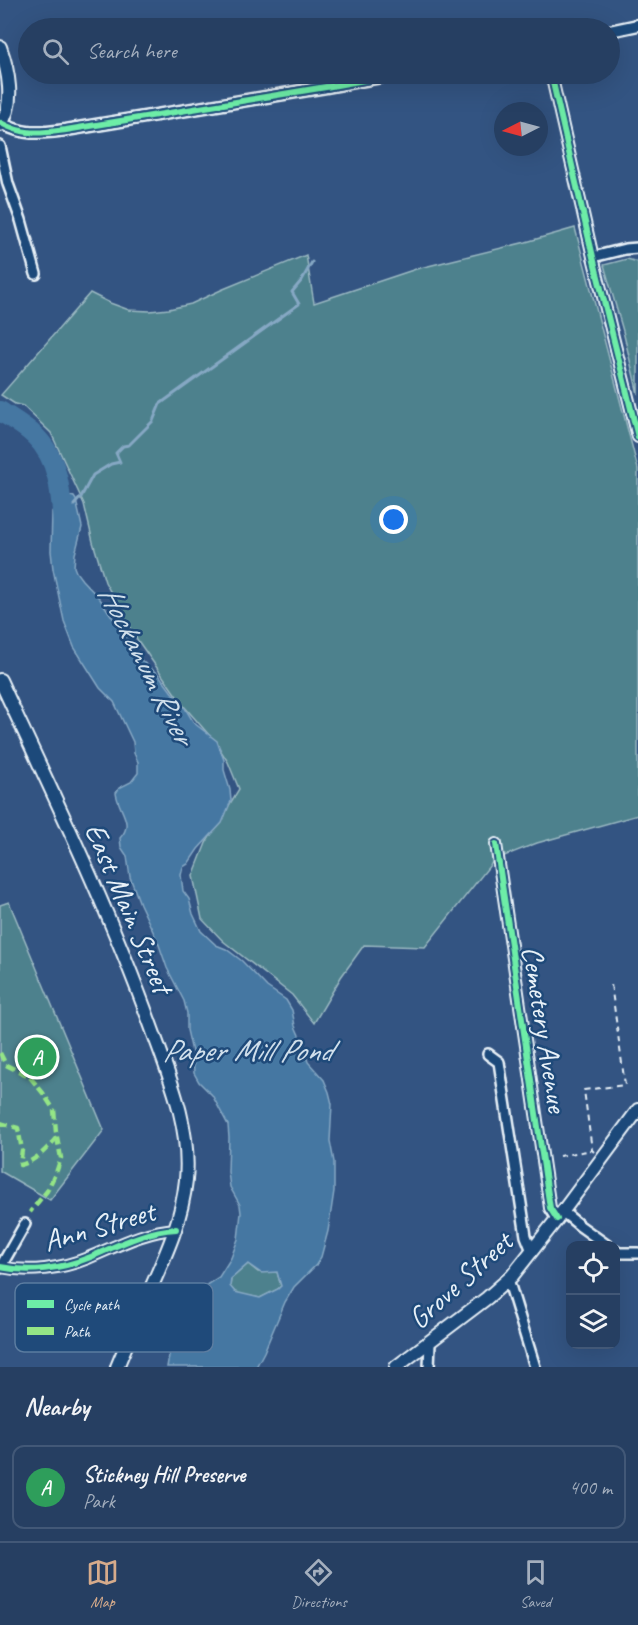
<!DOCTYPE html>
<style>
body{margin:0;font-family:Caveat,sans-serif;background:#2e4668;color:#f1f3f6}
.controls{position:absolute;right:18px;bottom:18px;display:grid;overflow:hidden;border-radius:12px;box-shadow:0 6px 24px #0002}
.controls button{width:54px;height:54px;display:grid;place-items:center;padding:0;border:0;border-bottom:2px solid #425877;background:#263f62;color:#f1f3f6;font:30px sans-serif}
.compass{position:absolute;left:494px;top:102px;width:54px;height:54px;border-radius:50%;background:#263f62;box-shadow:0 6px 24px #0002;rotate:264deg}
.you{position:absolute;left:394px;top:520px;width:21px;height:21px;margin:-15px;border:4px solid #fff;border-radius:50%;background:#1a73e8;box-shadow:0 0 0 9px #1a73e833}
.badge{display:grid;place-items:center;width:39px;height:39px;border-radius:50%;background:#d6ab8b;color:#fff;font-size:20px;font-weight:700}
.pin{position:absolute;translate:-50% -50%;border:3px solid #fff;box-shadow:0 2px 6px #0006}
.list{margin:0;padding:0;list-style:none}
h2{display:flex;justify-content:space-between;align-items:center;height:78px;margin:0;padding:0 24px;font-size:26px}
h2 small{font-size:20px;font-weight:400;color:#a4afbe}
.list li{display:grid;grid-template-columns:39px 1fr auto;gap:18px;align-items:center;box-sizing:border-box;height:84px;margin:0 12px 12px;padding:0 12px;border:2px solid #425877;border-radius:12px}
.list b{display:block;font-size:22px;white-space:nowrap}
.list p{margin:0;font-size:20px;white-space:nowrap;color:#a4afbe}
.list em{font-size:20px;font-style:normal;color:#a4afbe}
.icon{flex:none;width:33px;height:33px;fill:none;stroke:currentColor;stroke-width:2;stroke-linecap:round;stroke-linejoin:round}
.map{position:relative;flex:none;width:638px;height:1367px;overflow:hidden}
.search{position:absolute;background:#263f62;box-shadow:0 6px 24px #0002;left:18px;right:18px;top:18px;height:66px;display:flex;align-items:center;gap:15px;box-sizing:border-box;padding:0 21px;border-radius:33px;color:#a4afbe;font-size:22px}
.sheet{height:174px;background:#263f62}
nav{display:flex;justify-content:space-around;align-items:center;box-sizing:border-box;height:84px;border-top:2px solid #425877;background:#263f62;font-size:16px;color:#a4afbe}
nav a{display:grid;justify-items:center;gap:3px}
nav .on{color:#d6ab8b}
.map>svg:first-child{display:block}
</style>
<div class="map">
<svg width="638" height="1367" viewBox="0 0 638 1367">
<rect width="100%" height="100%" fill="#335482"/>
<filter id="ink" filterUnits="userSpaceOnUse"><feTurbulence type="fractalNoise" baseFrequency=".0167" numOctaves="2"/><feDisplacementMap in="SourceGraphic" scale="12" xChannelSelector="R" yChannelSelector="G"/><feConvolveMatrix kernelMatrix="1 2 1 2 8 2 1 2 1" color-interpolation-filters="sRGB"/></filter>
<g filter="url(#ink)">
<!-- green -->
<g fill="#4e818d" stroke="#9bb9c2" stroke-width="1.5">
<polygon points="575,228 638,469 638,815 537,843 494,860 425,947 364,945 341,977 314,1023 292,995 223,941 202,919 193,876 206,843 239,789 228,762 216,743 183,705 134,635 105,582 93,542 84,504 51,433 23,406 15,404 1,395 90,293 110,303 129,310 150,311 169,309 191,304 221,290 306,255 314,303 416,269 526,242"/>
<polygon points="627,259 638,262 638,394 623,331 604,265"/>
<polygon points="9,902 104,1130 50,1200 0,1171 0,905"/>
<polygon points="248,1264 258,1272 277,1272 281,1286 278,1289 260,1298 239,1294 235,1292 230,1287 231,1279"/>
</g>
<!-- water -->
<path fill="#4577a2" stroke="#86a8c4" stroke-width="1.5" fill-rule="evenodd" d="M70,496L74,497L76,500L82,527L75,554L74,567L76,572L82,580L100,599L142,661L159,675L182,706L185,708L194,723L217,741L224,760V770L230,790L231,801L222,823L198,849L188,864L183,867L181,875L183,891L189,899L193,914L201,931L216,945L226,949L242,961L267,987L286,1000L292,1010L295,1026L302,1042L308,1062L324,1080L329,1092L332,1104L330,1141L334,1162V1191L328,1231L321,1257L316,1265L294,1287L285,1302L264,1352L256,1367H167L172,1338L182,1305L189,1296L219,1277L231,1258L238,1239L241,1213L240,1205L230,1187L228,1172L229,1138L228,1125L212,1095L199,1082L194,1073L193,1056L187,1030V1013L184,1001L167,968L158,942L140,904L130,877L127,856L121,847L120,838C135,823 118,810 116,793L119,788L131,782L138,773V762L134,753L133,742L114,702L100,688L74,647L64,621L53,569L51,551L52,512L55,505L61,500ZM248,1264L261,1273L277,1272L281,1286L278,1289L260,1298L235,1292L230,1286L231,1279Z"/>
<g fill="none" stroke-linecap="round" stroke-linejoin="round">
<!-- stream -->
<polyline stroke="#86a8c4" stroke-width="3" points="74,505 81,497 93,475 111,464 120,462 116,453 123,446 129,445 153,421 160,404 299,304 292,292 302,280 312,262"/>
<!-- river -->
<path stroke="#4577a2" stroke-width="20" d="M0,411C12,419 25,426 35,436C59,459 61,493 63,524"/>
<!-- minor casing -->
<g stroke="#e8f1f8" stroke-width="14">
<g id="minor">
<polyline points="551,74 593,257 638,437"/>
<polyline points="0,146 8,184 21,220 36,274"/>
<polyline points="593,257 625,249 638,248"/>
<polyline points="496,844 550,1208 557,1219"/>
<polyline points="488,1054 499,1062 526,1236 532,1251"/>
<polyline points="562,1211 580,1226 608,1246"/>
<polyline points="616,1251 619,1253 638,1253"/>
<path d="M0,1267C29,1273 61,1269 88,1258C117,1246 144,1231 176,1229"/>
<polyline points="0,1268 25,1224"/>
<polyline points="508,1279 535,1367"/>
<polyline points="429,1367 430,1343"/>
</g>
</g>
<!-- tertiary casing -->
<g stroke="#e8f1f8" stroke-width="15">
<g id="tertiary">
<polyline points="610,31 638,25"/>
<path d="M1,123C24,136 41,133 66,130L326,87L397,74"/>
</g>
</g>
<!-- secondary casing -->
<g stroke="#e8f1f8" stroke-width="16">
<g id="secondary">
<path d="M0,47C8,69 16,104 0,125"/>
<path d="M0,680C53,794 108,907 151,1026C169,1076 191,1126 186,1180C182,1219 167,1252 151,1288C140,1314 128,1340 117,1367"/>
<polyline points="396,1367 487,1298 512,1276 557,1219 638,1110"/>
</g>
</g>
<!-- path -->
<g stroke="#e8f1f8" stroke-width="2" stroke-dasharray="6 4.5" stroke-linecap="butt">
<polyline points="594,1152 592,1150 584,1090 625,1085 611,984"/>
<polyline points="559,1156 592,1150"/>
</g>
<!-- minor -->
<use href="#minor" stroke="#1f4a7a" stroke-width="9"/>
<!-- tertiary -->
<use href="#tertiary" stroke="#1f4a7a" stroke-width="10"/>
<!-- secondary -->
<use href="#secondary" stroke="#1f4a7a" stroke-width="12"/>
<!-- quiet -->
<g stroke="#94e586" stroke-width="4.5" stroke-dasharray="9 4.5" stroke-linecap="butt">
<polyline points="0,1053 6,1065 29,1076 43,1093 54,1110 56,1132 61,1158 57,1170 47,1191 30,1212"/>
<path d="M0,1123L18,1128L22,1150L20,1165C36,1161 47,1149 57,1137"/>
</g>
<!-- cycleway casing -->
<g stroke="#1f4a7a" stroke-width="10">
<g id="cycleway">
<polyline points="551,74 593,257 638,437"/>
<path d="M1,123C24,136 41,133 66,130L326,87L397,74"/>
<polyline points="496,844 550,1208 557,1219"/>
<path d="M0,1267C29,1273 61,1269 88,1258C117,1246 144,1231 176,1229"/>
</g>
</g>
<!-- cycleway -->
<use href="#cycleway" stroke="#6deda7" stroke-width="6"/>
</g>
</g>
<g text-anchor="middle" stroke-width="5" stroke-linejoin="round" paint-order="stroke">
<!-- street labels -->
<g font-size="30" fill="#e8f1f8" stroke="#1f4a7a">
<text transform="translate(129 908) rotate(67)" y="10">East Main Street</text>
<text transform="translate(545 1029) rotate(81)" y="10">Cemetery Avenue</text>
<text transform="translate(99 1226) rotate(-16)" y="10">Ann Street</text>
<text transform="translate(460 1280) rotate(-42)" y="10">Grove Street</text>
</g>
<!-- water labels -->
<g font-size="32" font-style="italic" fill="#d0dfeb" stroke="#1f4a7a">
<text transform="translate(147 664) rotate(63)" y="11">Hockanum River</text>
<text x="247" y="1061">Paper Mill Pond</text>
</g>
</g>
<!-- legend -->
<rect x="15" y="1283" width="198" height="69" rx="9" fill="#1f4a7a" stroke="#5b7ca0" stroke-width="1.5"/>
<rect x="27" y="1300" width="27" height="8" fill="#6deda7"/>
<rect x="27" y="1327" width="27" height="8" fill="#94e586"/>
<g font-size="16" fill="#e8f1f8">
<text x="64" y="1310">Cycle path</text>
<text x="64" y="1337">Path</text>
</g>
</svg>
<div class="controls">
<button><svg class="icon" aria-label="locate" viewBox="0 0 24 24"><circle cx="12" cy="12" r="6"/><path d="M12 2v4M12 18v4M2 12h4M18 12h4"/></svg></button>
<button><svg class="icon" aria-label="layers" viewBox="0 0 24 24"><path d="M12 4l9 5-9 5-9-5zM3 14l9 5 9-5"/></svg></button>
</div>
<svg class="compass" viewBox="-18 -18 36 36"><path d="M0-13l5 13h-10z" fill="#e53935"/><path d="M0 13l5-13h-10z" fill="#a4afbe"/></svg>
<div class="you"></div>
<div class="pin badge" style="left:37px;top:1057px;background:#2e9e5b">A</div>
<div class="search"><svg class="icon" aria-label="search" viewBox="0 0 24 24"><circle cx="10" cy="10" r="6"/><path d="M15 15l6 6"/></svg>Search here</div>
</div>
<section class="sheet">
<h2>Nearby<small></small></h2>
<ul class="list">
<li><span class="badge" style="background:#2e9e5b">A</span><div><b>Stickney Hill Preserve</b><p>Park</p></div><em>400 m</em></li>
</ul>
</section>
<nav>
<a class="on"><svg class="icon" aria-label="map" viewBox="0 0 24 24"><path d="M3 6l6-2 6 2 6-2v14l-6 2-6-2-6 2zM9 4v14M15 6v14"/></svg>Map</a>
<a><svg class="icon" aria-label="directions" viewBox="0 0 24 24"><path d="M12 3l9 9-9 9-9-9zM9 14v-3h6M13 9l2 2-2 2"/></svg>Directions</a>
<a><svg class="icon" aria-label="saved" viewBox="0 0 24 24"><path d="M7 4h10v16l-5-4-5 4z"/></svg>Saved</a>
</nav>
